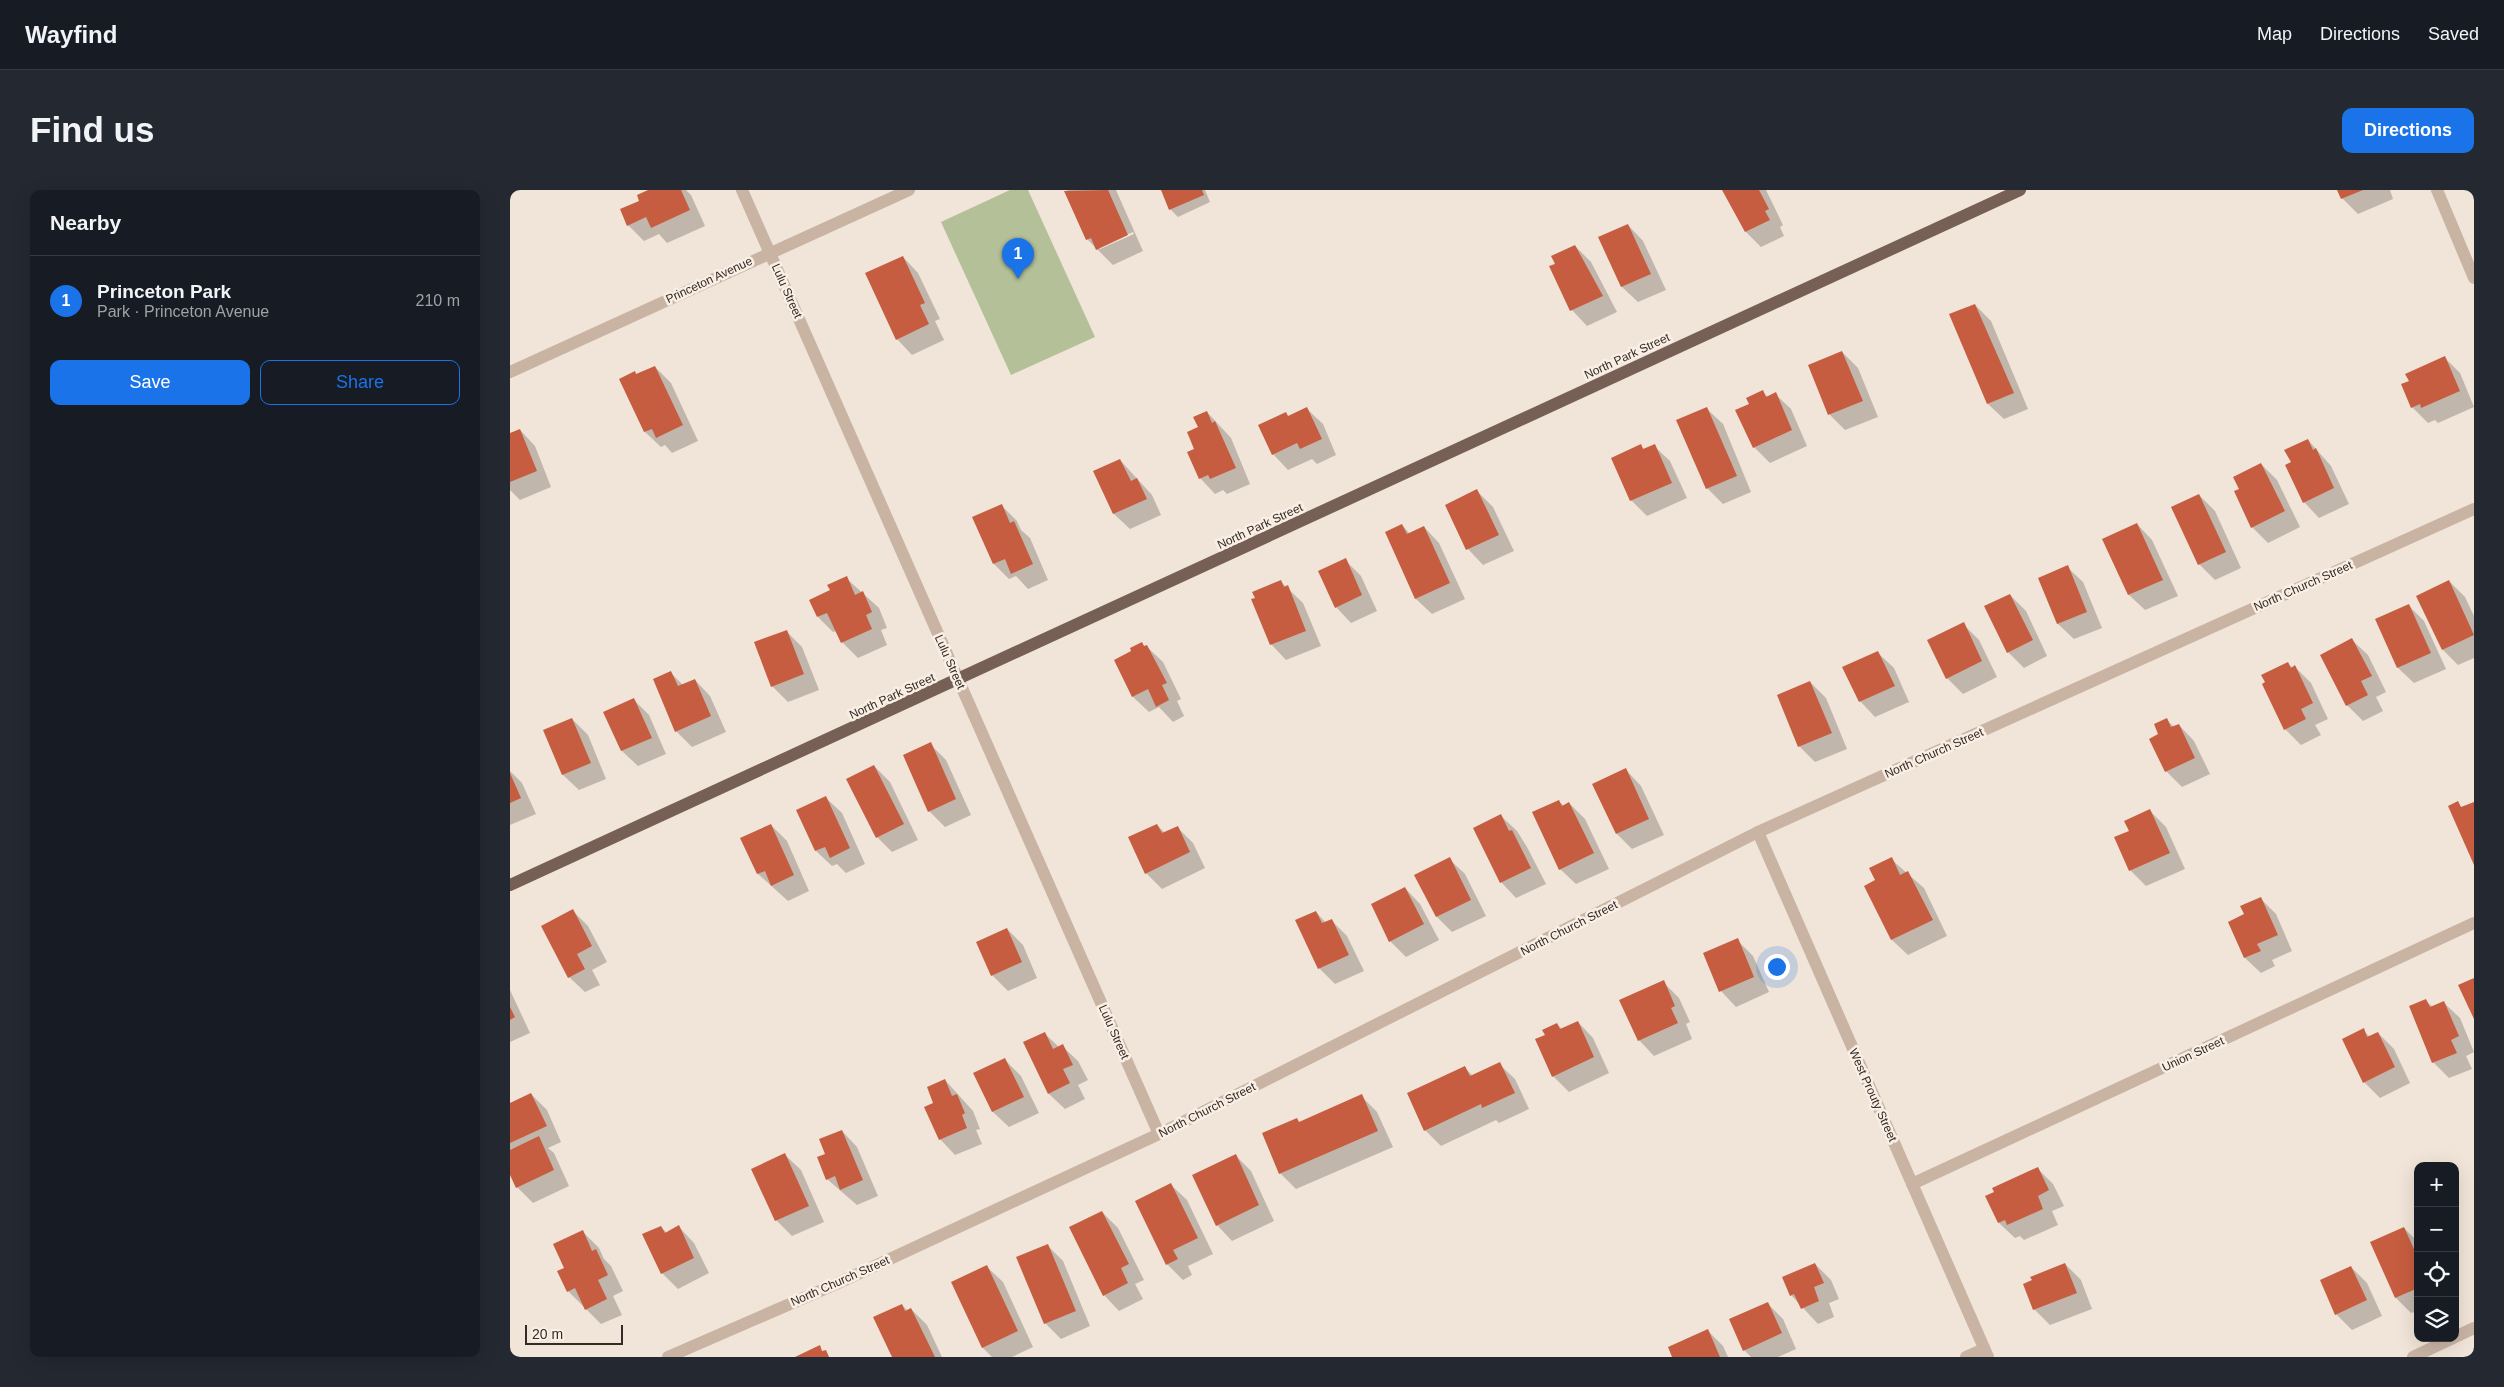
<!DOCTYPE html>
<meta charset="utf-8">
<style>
body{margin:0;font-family:Helvetica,sans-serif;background:#242831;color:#f1f3f6}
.controls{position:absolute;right:15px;bottom:15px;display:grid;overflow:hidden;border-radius:10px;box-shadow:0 5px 20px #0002}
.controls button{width:45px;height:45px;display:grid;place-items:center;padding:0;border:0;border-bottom:1px solid #363941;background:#171b24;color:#f1f3f6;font:25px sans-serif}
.scale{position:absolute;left:15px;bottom:12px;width:98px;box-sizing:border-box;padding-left:5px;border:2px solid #342a26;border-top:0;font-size:14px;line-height:18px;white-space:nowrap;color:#342a26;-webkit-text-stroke:4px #f9efe4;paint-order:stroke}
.you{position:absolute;left:1266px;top:776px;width:18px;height:18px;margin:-12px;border:4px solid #fff;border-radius:50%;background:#1a73e8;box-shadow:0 0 0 8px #1a73e833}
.badge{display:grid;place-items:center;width:32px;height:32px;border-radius:50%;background:#1a73e8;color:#fff;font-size:16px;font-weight:700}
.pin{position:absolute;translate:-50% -41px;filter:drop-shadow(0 1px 2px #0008)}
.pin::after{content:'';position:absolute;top:26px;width:18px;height:15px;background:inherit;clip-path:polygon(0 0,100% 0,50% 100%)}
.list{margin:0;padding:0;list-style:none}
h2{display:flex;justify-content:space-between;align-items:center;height:65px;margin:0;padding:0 20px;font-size:21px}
h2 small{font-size:16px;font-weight:400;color:#9ea1a6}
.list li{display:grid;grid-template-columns:32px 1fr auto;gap:15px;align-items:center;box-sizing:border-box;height:90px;padding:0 20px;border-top:1px solid #363941}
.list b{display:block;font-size:19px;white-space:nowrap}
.list p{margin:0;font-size:16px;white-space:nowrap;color:#9ea1a6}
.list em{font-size:16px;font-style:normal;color:#9ea1a6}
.actions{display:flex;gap:10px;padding:15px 20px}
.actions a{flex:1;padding:11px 0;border:1px solid #1a73e8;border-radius:10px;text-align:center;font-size:18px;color:#1a73e8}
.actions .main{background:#1a73e8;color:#fff}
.icon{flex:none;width:28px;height:28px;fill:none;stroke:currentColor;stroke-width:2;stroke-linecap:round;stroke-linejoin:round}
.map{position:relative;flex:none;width:1964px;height:1167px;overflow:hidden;border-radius:10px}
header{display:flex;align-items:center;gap:30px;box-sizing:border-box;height:70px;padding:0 25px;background:#171b24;border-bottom:1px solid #363941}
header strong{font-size:24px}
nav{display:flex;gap:28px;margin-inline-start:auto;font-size:18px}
.intro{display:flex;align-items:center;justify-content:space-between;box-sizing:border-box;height:120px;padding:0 30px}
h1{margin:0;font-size:35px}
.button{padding:12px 22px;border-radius:10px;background:#1a73e8;color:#fff;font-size:18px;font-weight:700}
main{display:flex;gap:30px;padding:0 30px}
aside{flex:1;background:#171b24;border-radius:10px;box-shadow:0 5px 20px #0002}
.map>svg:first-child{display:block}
</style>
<header>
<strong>Wayfind</strong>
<nav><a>Map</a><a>Directions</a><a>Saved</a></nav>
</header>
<div class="intro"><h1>Find us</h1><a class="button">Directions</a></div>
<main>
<aside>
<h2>Nearby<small></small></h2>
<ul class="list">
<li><span class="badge">1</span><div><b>Princeton Park</b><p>Park · Princeton Avenue</p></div><em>210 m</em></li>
</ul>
<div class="actions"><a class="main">Save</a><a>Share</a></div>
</aside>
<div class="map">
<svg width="1964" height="1167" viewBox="0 0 1964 1167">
<rect width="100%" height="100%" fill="#f1e4d8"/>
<!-- green -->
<polygon fill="#b4c098" points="500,0 518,0 585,147 501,185 431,32"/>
<!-- shadow -->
<g fill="#0003" fill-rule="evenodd">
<polygon points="141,0 176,0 181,5 195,36 157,53 149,44 134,51 118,35 131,11"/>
<path d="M559,0H606L633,61L603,75L577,49L556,1ZM623,42L624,44L590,59L588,57Z"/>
<polygon points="652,0 695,0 700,12 668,27 660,19"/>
<polygon points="1213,0 1256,0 1273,35 1270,37 1274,46 1251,57 1236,42"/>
<polygon points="1829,0 1880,0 1883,9 1848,24 1832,8"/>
<polygon points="1118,35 1133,51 1156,100 1128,112 1112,97 1090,48"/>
<polygon points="1065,56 1081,72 1107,122 1077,136 1062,120 1041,77"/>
<polygon points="393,67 408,83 430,129 425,131 434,150 402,165 387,149"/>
<polygon points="1465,115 1481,131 1518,219 1494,229 1478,214 1441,125"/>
<polygon points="1332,162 1348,178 1368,227 1335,240 1320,225 1299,176"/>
<polygon points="1934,167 1950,183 1964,217 1928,233 1925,230 1918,233 1902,217 1900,191"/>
<polygon points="145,177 161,193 188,251 162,263 155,255 151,257 135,242 111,189 127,185"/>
<polygon points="1253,202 1258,207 1265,204 1281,219 1297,256 1260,273 1244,257 1240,214"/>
<polygon points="797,219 813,234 826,265 807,274 802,269 778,280 763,264"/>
<polygon points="1197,219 1213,234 1241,302 1213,314 1197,298"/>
<polygon points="697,222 721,248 740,294 717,304 713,300 705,304 690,288 686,259 690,238"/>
<polygon points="10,240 25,256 41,297 10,310 0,300 0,244"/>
<polygon points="1798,250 1821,276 1839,314 1809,328 1794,312 1782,273"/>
<polygon points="1131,256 1135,260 1144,256 1160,271 1177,308 1137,326 1121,310"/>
<polygon points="610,270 642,305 651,325 620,339 604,324 585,282"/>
<polygon points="1751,274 1767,290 1790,337 1758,353 1742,337 1730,299"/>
<polygon points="967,301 983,317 1004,361 973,375 958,359"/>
<polygon points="1689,305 1705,321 1731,378 1705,390 1689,374"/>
<polygon points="491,315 507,331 511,340 520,348 538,390 518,399 506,386 499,389 484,374"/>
<polygon points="1627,334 1642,350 1668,406 1635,420 1619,405 1594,349"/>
<polygon points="892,335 900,344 914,337 929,353 955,409 922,424 906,409 876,343"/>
<polygon points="835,370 851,386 867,421 841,433 826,417"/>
<polygon points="1557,377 1573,392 1592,438 1564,449 1548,434 1529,389"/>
<polygon points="336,388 369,418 377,438 371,440 377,455 348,468 332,452 327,441 323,442 308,427"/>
<polygon points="1939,391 1955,407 1964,426 1964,468 1948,475 1933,460"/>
<polygon points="771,392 793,413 811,456 776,470 761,454 747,409"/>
<polygon points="1500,405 1516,421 1537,466 1514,478 1498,462"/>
<polygon points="1898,415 1914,431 1936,479 1904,493 1888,478 1866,430"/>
<polygon points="1453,434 1469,450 1487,487 1453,504 1437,488"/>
<polygon points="276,441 292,457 309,500 278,512 262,496"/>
<polygon points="1842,450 1858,465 1876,502 1866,507 1873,521 1853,531 1837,515"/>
<polygon points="637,457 653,472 671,509 667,511 674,526 663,532 649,517 639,522 623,507 605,470"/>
<polygon points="1368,463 1384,478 1399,512 1365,527 1350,511"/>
<polygon points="1778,474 1783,478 1785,477 1801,493 1818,529 1805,535 1811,545 1791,555 1775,539"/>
<polygon points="160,482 173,495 185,490 200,506 216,542 182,557 166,541"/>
<polygon points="1300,492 1316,508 1337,559 1305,572 1289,556"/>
<polygon points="124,510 139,525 156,564 128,576 112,561 95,522"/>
<polygon points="62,529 78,545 96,589 69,600 53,585 35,541"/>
<polygon points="1657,530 1664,537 1669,535 1684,551 1700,584 1672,597 1656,581 1650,545"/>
<polygon points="420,554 436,570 461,625 435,637 419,621"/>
<polygon points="364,576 380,592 408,650 382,662 367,647"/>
<polygon points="1116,580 1131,596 1154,645 1122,659 1107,644"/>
<polygon points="0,581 12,593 26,624 0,635"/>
<polygon points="316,608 332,623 355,674 336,683 327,674 322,676 306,661 288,621"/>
<polygon points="1048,611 1054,616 1059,613 1075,629 1099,679 1066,694 1050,679"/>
<polygon points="1640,621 1656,637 1675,679 1636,696 1620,680 1620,642"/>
<polygon points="991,626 1007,641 1017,657 1036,694 1006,708 991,692"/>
<polygon points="261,635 277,651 299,701 278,711 248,684 232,648"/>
<polygon points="647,635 655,643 667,637 683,653 695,678 652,699 636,683"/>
<polygon points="939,669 955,684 976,726 942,742 927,727 906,685"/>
<polygon points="1381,669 1414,698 1437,746 1398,765 1382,750 1367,691"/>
<polygon points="895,698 910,714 929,750 896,767 880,751"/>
<polygon points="1750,708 1766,724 1782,761 1762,770 1765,776 1751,783 1735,768 1719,732 1736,725"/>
<polygon points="63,721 78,736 97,772 82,780 90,795 75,802 59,787"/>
<polygon points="806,722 816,733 821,730 837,746 854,781 825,794 809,778"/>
<polygon points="497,739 513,755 527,788 498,801 482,785"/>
<polygon points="1227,750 1243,766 1259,802 1226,817 1211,801"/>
<polygon points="1153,792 1169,808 1180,832 1176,834 1182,849 1144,866 1129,850"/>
<polygon points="0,800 20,843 0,852"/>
<polygon points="1916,811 1923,817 1934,813 1950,828 1964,862 1956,866 1962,879 1939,888 1923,872"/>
<polygon points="1068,832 1083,848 1099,883 1059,902 1043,886 1036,845 1047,834 1052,839"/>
<polygon points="1853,840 1860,847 1868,843 1884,859 1900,893 1870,908 1854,892"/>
<polygon points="534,843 549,857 552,856 568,871 578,890 568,895 575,909 555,919 539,904 515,853"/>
<polygon points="495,870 511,886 529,923 499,937 483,922 465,884"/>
<polygon points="989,874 1005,889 1019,919 989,933 986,930 931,956 915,940 955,878 963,886"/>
<polygon points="435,890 463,921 470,939 466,940 472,954 445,965 430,949 425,913"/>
<polygon points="21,904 37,920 51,952 38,958 44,963 59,996 23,1013 7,997 0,982 0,914"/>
<polygon points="851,906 867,922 883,957 786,999 770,983 787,930 790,933"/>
<polygon points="332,941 347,957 368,1006 347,1015 317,989 317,965"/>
<polygon points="275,965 291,980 314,1032 282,1046 266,1030 243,979"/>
<polygon points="726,966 741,981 764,1031 722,1051 707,1035"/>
<polygon points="1528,979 1543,994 1554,1016 1542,1021 1548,1035 1514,1050 1510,1046 1505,1048 1489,1033"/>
<polygon points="661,995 677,1010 703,1064 678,1076 682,1085 673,1090 657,1074"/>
<polygon points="592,1022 608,1038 634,1090 625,1094 633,1109 609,1121 594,1105"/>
<polygon points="151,1037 157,1043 169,1037 184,1053 199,1083 168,1099 152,1083"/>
<polygon points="1894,1038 1908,1052 1908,1121 1901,1123 1886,1108"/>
<polygon points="73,1042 89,1058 94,1069 101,1076 113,1101 103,1106 112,1125 91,1134 58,1101 56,1079"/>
<polygon points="537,1055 553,1071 580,1136 551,1149 535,1133"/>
<polygon points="1305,1074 1321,1090 1329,1109 1319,1113 1324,1127 1308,1134 1281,1105"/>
<polygon points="1555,1074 1571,1090 1582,1119 1540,1135 1524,1119"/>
<polygon points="477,1077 493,1092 523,1157 502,1167 482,1167 473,1158 443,1093"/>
<polygon points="1841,1077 1857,1093 1872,1126 1842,1140 1826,1124"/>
<polygon points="1257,1113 1273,1129 1286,1159 1268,1167 1241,1167 1234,1160"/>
<polygon points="392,1115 398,1121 401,1119 417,1135 432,1167 383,1167"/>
<polygon points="1197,1140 1213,1156 1218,1167 1164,1167"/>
</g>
<!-- building -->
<g fill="#c75d40">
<polygon points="138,0 171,0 180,20 141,38 136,27 117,36 110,19 129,11 127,5"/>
<polygon points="598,0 618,45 586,60 581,48 576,50 554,1"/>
<polygon points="651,0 692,0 694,5 659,20"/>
<polygon points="1212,0 1249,0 1259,19 1255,21 1260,30 1235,42"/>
<polygon points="1827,0 1853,0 1831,9"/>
<polygon points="1118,34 1141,84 1111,97 1088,47"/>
<polygon points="1065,55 1093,106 1060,121 1039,76 1045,74 1041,66"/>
<polygon points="393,66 415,113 410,115 419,134 386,150 355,83"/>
<polygon points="1465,114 1504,203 1477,214 1439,124"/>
<polygon points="1332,161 1353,211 1318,225 1298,175"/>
<polygon points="1935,166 1950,201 1911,218 1910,214 1901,218 1891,194 1899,191 1895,184"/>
<polygon points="145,176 173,235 146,248 142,239 134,242 109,189 125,181 126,184"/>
<polygon points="1253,200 1256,207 1266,202 1282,240 1243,258 1225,220 1239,214 1236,208"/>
<polygon points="797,217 812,249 790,259 787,253 762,265 748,235 776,222 778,226"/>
<polygon points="1197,217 1227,286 1196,299 1166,230"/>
<polygon points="697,221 702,233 705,231 726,278 700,289 698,285 689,289 677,262 684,259 677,242 688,237 683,227"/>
<polygon points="10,239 27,281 0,292 0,243"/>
<polygon points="1798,249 1803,260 1806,258 1824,298 1793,313 1775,275 1781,272 1774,260"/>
<polygon points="1131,254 1133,259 1145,254 1162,293 1120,311 1101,268"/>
<polygon points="610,269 621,291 627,288 637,309 603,324 583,281"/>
<polygon points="1751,273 1775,321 1741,338 1724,301 1729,299 1723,287"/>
<polygon points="967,299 989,345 956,360 935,315"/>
<polygon points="1689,304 1716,362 1688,375 1661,317"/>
<polygon points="492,314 500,333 504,331 523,374 501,384 495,369 483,374 462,327"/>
<polygon points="1627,333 1653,390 1618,405 1592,349"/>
<polygon points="892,334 897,344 914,336 940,393 905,409 875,342"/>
<polygon points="836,368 852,405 825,418 808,381"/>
<polygon points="1558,375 1577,422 1547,434 1528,388"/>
<polygon points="337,386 345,405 353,401 362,422 356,425 362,439 331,453 317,423 307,427 299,410 320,400 317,395"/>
<polygon points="771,390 774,397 778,395 796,441 760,455 741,409 745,408 742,402"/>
<polygon points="1939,390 1964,445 1932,460 1906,406"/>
<polygon points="1500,404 1523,450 1497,463 1474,416"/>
<polygon points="1899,414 1921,463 1887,478 1865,429"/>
<polygon points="1454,432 1472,471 1436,489 1417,450"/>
<polygon points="277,440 294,484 261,497 244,452"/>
<polygon points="1842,448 1862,486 1851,491 1858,505 1836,516 1810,465"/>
<polygon points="632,452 634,456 637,455 657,493 652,495 659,510 646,517 638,499 622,507 604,470 621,461 620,458"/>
<polygon points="1368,461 1385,496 1349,512 1332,477"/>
<polygon points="1778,472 1781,478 1785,475 1803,513 1791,519 1796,529 1774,540 1752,494 1755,492 1751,485"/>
<polygon points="161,481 168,496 185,489 201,526 165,542 143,489"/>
<polygon points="1300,491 1322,543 1288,557 1267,505"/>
<polygon points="124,508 142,548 111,561 93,522"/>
<polygon points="62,528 81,573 52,585 33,540"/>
<polygon points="1657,528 1661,537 1669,534 1685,568 1655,582 1639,549 1648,544 1644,534"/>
<polygon points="421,552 446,609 418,622 393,565"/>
<polygon points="364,575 394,634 366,648 336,589"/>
<polygon points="1116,578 1139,629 1106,644 1082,594"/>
<polygon points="0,583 11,608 0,613"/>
<polygon points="316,606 340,658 320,668 315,657 305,661 286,620"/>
<polygon points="1049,610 1052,616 1059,612 1084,663 1049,680 1022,622"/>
<polygon points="1948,611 1951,617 1964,612 1964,675 1938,616"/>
<polygon points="1640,619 1660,663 1619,681 1604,647 1619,641 1614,631"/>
<polygon points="991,624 999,641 1002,640 1021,678 990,693 963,638"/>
<polygon points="261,634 284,685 261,696 255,681 247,684 230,648"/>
<polygon points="647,634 652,643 668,636 680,662 635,684 618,647"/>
<polygon points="940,667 961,710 926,727 904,685"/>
<polygon points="1382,667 1390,685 1398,681 1423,730 1381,750 1354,696 1365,690 1359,678"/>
<polygon points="895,697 914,734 879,752 861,714"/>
<polygon points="1751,707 1768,745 1747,754 1751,761 1734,768 1718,732 1734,724 1730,716"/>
<polygon points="63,719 82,756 67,764 75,779 58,788 31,736"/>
<polygon points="806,721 812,733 822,729 839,765 808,779 785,730"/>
<polygon points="497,738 512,772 481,786 466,752"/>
<polygon points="1228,748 1244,787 1209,802 1193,763"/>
<polygon points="1964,788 1964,829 1948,795"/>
<polygon points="1154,790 1165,816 1161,818 1168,833 1128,851 1109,810"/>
<polygon points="1916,809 1920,817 1934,811 1949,846 1941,850 1947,863 1922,873 1899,816"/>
<polygon points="0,817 5,827 0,830"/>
<polygon points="1068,831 1084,867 1042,887 1025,849 1035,845 1032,840 1047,833 1050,839"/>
<polygon points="1854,838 1857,847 1868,842 1885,877 1853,893 1832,849"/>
<polygon points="535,842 543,859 553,854 563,875 553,879 560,893 538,904 513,852"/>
<polygon points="495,868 514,907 482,922 463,883"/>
<polygon points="990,872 1005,903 972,918 971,914 914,941 897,903 955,876 960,886"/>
<polygon points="435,889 442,906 447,904 455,923 452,925 457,938 429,950 414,917 423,913 417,897"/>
<polygon points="21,903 37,936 0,953 0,913"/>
<polygon points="852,904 868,941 769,984 752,943 787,928 789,932"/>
<polygon points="332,940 353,990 330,1000 325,986 316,990 307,967 315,964 309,949"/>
<polygon points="29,946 44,980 6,998 0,985 0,960"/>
<polygon points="275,963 299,1016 265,1031 241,979"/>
<polygon points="726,964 749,1015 706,1036 682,985"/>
<polygon points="1528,977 1539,1000 1528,1006 1533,1019 1497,1035 1495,1030 1488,1033 1475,1006 1484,1002 1482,998"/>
<polygon points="661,993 688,1048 663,1060 668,1069 656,1075 625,1011"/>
<polygon points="592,1021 619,1074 611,1078 618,1093 593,1106 559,1037"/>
<polygon points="169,1035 184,1068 151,1084 132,1044 151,1036 155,1043"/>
<polygon points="1894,1037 1908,1068 1908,1098 1885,1108 1860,1052"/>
<polygon points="73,1040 82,1061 86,1059 98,1085 88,1090 97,1109 75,1120 65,1098 57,1102 47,1081 54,1078 43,1054"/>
<polygon points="538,1054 566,1121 534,1134 506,1067"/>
<polygon points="1305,1073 1314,1093 1304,1097 1309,1111 1291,1119 1284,1104 1280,1106 1272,1087"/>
<polygon points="1555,1073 1567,1103 1523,1120 1513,1094 1522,1090 1520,1087"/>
<polygon points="477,1075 508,1141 472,1158 441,1092"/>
<polygon points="1841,1076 1857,1110 1825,1125 1810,1090"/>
<polygon points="1258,1112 1272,1143 1233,1161 1219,1129"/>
<polygon points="392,1114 395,1121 401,1118 425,1167 382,1167 363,1127"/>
<polygon points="1198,1139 1210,1167 1162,1167 1158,1157"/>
<polygon points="310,1155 312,1161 316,1160 319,1167 285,1167"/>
</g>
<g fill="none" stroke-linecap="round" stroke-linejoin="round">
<!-- street -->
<g stroke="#c9b4a4" stroke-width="12">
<polyline points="232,0 649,944"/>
<polyline points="1927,0 1964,88"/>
<polyline points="0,182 399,0"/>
<polyline points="1248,642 1478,1167"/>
<polyline points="1402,994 1964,733"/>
<polyline points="1945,1147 1964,1138"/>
<polyline points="158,1167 326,1094 649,944 1248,642 1964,319"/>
<polyline points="1456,1167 1474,1159"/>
<polyline points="1903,1167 1943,1148"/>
</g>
<!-- primary -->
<polyline stroke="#766056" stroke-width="12" points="0,695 1510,0"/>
</g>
<g text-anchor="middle" stroke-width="5" stroke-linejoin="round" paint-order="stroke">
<!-- street labels -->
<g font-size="12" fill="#342a26" stroke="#f9efe4">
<text transform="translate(199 90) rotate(-25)" y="4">Princeton Avenue</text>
<text transform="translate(277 101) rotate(66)" y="4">Lulu Street</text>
<text transform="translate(1117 166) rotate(-25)" y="4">North Park Street</text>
<text transform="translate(750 336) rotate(-25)" y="4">North Park Street</text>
<text transform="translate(1793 396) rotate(-24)" y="4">North Church Street</text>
<text transform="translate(440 472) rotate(66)" y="4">Lulu Street</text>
<text transform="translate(382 506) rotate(-25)" y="4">North Park Street</text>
<text transform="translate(1424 563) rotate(-24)" y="4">North Church Street</text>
<text transform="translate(1059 738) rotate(-27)" y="4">North Church Street</text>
<text transform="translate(604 842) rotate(66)" y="4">Lulu Street</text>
<text transform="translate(1683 864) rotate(-25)" y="4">Union Street</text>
<text transform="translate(1363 905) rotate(66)" y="4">West Prouty Street</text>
<text transform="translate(697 920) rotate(-27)" y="4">North Church Street</text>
<text transform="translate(330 1091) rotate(-24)" y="4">North Church Street</text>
</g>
</g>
</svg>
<div class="controls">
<button>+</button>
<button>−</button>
<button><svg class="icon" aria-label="locate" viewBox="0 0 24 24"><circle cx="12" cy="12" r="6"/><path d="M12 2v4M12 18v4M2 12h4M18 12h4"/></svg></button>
<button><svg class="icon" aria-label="layers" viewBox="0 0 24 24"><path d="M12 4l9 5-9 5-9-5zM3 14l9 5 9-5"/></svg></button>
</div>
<div class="scale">20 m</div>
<div class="you"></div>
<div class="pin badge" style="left:508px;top:89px">1</div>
</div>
</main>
